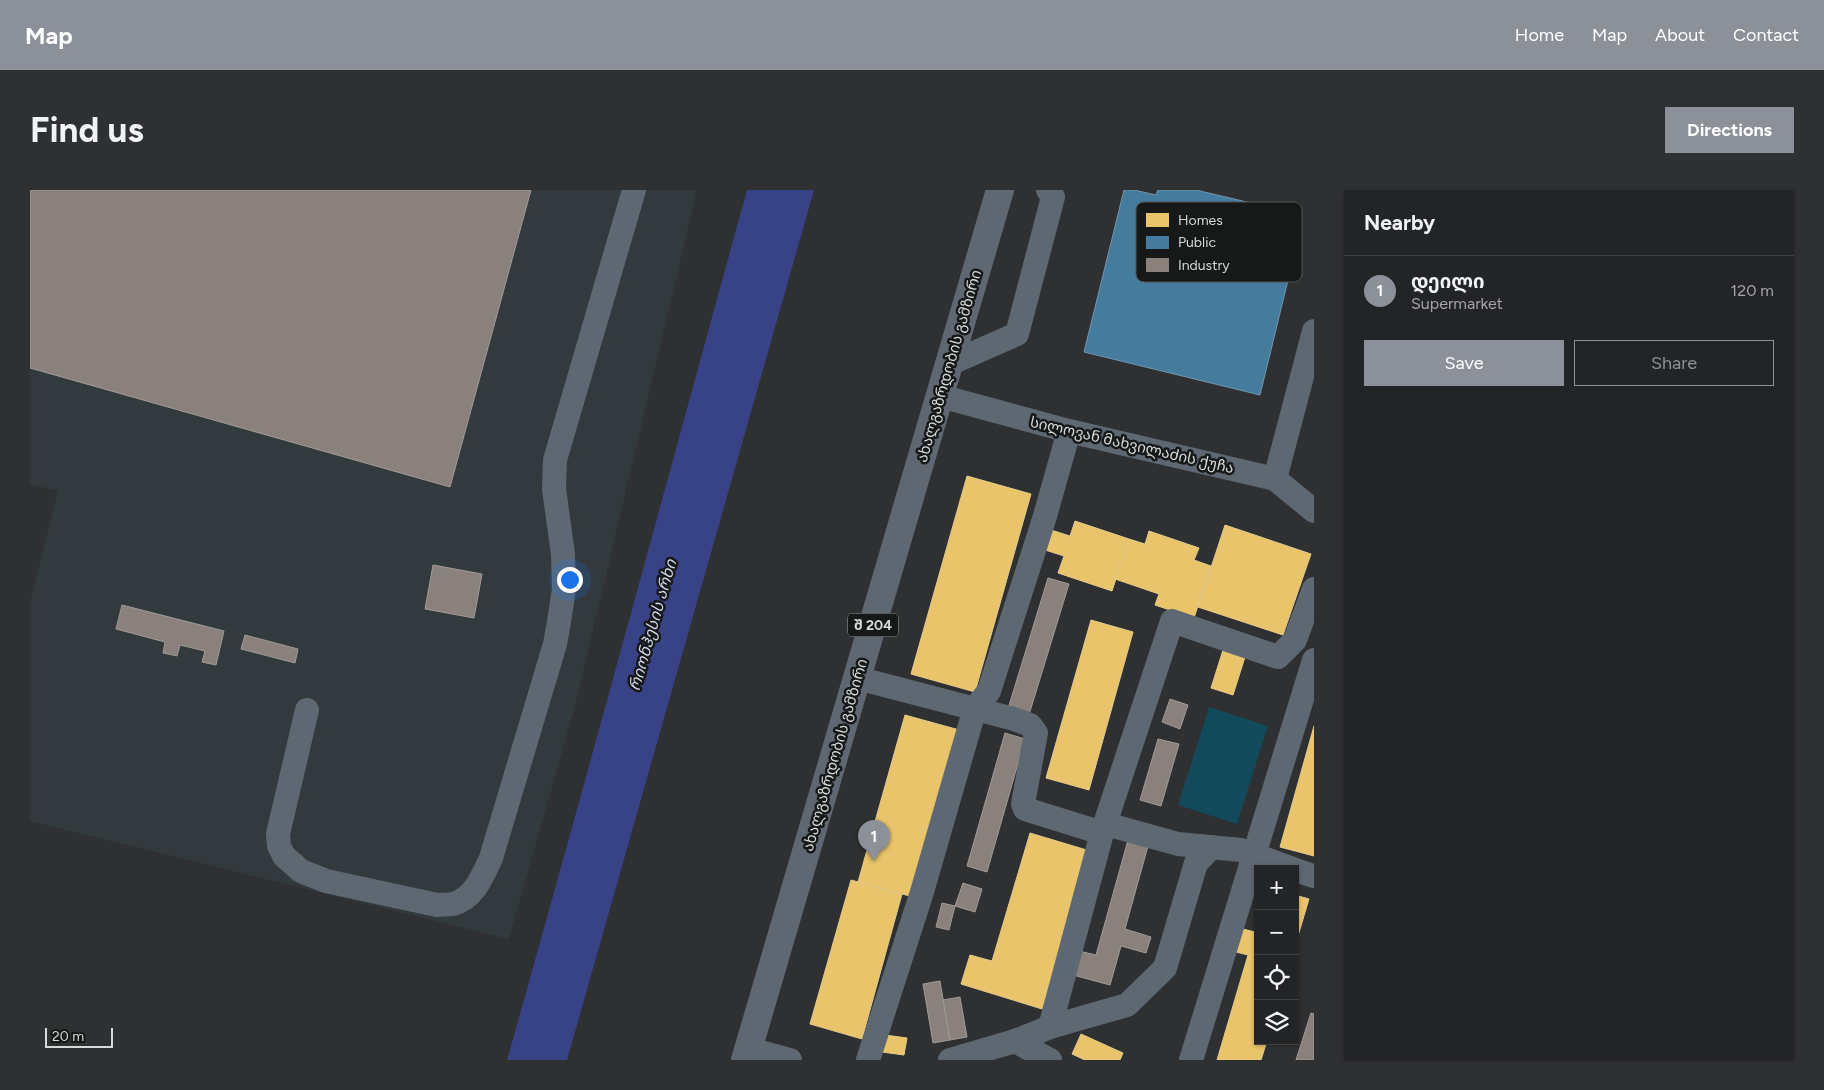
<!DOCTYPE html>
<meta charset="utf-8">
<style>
body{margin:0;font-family:Figtree,"Noto Sans Georgian",sans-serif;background:#2f3032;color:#f1f3f6}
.controls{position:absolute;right:15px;bottom:15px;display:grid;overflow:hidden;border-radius:0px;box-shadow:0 1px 4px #0004}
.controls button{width:45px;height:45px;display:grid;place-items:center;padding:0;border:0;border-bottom:1px solid #404142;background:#232425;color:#f1f3f6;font:25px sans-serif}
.scale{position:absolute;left:15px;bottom:12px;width:68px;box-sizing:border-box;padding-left:5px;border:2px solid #d7d9da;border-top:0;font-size:14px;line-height:18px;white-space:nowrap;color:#d7d9da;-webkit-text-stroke:4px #171919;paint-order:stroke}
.you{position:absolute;left:539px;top:389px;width:18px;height:18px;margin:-12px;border:4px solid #fff;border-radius:50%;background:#1a73e8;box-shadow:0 0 0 8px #1a73e833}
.badge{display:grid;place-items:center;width:32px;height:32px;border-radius:50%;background:#8c9099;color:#fff;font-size:16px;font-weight:700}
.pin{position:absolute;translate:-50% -41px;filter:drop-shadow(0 1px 2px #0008)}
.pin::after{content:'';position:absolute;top:26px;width:18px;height:15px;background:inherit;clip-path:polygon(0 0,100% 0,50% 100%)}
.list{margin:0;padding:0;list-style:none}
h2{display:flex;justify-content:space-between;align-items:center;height:65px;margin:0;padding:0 20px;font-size:21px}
h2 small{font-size:16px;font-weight:400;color:#a3a4a7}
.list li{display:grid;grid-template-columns:32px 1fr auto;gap:15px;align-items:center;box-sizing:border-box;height:70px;padding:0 20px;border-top:1px solid #404142}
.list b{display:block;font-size:19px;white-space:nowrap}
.list p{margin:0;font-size:16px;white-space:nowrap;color:#a3a4a7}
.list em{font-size:16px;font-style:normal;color:#a3a4a7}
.actions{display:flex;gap:10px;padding:15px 20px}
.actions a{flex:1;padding:11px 0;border:1px solid #8c9099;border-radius:0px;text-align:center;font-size:18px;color:#8c9099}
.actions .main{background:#8c9099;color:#fff}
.icon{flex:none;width:28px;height:28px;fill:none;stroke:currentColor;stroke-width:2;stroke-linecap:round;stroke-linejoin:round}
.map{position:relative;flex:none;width:1284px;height:870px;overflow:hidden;border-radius:0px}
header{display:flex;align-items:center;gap:30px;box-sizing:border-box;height:70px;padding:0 25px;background:#8c9099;color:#fff}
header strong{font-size:24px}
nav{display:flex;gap:28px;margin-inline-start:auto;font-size:18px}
.intro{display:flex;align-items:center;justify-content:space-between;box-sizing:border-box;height:120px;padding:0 30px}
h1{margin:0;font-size:35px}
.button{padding:12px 22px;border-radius:0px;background:#8c9099;color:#fff;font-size:18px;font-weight:700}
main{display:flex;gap:30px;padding:0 30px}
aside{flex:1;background:#232425;border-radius:0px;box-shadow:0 1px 4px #0004}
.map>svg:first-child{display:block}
</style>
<header>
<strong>Map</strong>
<nav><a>Home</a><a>Map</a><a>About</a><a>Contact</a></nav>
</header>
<div class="intro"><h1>Find us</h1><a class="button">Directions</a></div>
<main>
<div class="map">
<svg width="1284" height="870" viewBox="0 0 1284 870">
<rect width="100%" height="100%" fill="#2f3031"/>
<!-- built -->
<polygon fill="#323a3e" points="0,0 667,0 545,516 479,749 0,631 0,412 28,300 0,295"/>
<!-- green -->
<polygon fill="#124a5b" points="1179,517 1238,536 1207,634 1148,615"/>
<!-- water -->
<path fill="#384287" d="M717,0H784L537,870H477C559,580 637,290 717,0Z"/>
<!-- homes -->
<g fill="#e9c46a" stroke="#e4ca8c">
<polygon points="937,286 1001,304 945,502 881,484"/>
<polygon points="1045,331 1099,349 1082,401 1028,383 1034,366 1012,359 1018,339 1040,346"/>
<polygon points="1195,335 1281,364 1253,445 1168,417"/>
<polygon points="1119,341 1169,358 1164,370 1181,376 1164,428 1125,415 1129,404 1085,389 1099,349 1115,354"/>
<polygon points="1061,430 1103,442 1059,600 1016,588"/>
<polygon points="1193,460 1215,467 1203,505 1181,498"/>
<polygon points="875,525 933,541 887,708 828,692"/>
<polygon points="1284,536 1284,666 1250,657"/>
<polygon points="1000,643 1060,661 1012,819 931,794 940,765 962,771"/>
<polygon points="821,690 872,704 832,849 780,834"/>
<polygon points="1265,705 1279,709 1265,756"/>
<polygon points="1228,733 1228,851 1237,851 1231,870 1187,870 1218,765 1202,761 1209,738 1225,742"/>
<polygon points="1051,844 1093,863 1090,870 1055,870 1042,864"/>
<polygon points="855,845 877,848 874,865 852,862"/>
</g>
<!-- public -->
<polygon fill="#457b9d" stroke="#7197af" points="1094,0 1104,0 1126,5 1128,0 1166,0 1238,17 1234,32 1270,41 1230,205 1054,162"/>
<!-- industry -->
<g fill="#8a817c" stroke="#a19b98">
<polygon points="0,0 501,0 420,297 0,178"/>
<polygon points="403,375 452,384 444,428 395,419"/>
<polygon points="1018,388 1039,394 998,528 977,522"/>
<polygon points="92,415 194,441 186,475 172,472 175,461 150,455 147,466 133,463 135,452 86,439"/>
<polygon points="215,445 268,459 265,473 211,459"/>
<polygon points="1140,509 1158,515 1150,539 1132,532"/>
<polygon points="975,543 995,549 957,682 937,676"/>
<polygon points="1128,549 1149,554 1131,616 1110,610"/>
<polygon points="1098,650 1118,656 1095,739 1121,747 1116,763 1091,756 1080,795 1043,785 1049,761 1066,765"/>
<polygon points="933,693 952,699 945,722 925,716"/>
<polygon points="912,713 925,716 919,740 906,737"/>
<polygon points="910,791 920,850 903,853 893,794"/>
<polygon points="930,807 937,847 920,850 913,810"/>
<polygon points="1281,823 1284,824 1284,870 1266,870"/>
</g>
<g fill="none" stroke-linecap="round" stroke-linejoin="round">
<!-- minor -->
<g stroke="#5d6873" stroke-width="24">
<polyline points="919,174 987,144 1023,7 1018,0"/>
<polyline points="910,206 1039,241 1245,289 1284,321"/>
<polyline points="1245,289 1284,141"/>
<polyline points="827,488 984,529 1000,535 1006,543 993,614 995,619 1072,643"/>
<path d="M277,520L248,644L249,656L254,666L271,681L296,691L407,715C412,714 418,715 423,714C444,709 453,685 461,668L525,454L529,432L534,398L533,364L524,299L525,270L604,0"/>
<polyline points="1076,634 1148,654 1211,660 1263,679"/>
<polyline points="1265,680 1284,686"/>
<polyline points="1020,837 1072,643 1142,431 1248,467 1265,450 1284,399"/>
<polyline points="985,851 1020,837 1097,815 1135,778 1166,673 1182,657"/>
<polyline points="719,859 760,870"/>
<polyline points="838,870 892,702 945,518 959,501 1015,326 1039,241"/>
<polyline points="920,870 985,851 1020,870"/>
<polyline points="1161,870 1284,470"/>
</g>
<!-- major -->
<polyline stroke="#5f6872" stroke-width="28" points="715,870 970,0"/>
</g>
<g text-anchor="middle" stroke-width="5" stroke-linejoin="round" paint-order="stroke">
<!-- shield labels -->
<rect fill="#171919" stroke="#9d9fa0" stroke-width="1" x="818" y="423.5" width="50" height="23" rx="4"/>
<g font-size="14" font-weight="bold" fill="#d7d9da">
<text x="843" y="440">შ 204</text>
</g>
<!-- street labels -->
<g font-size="15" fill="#d7d9da" stroke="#171919">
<text transform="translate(919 176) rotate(-74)" y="5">ახალგაზრდობის გამზირი</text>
<text transform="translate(1102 255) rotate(13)" y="5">სილოვან მახვილაძის ქუჩა</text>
<text transform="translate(805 565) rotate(-74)" y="5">ახალგაზრდობის გამზირი</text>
</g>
<!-- water labels -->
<g font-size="16" font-style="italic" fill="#d0d6ec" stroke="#171919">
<text transform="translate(622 435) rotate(-74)" y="6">რიონჰესის არხი</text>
</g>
</g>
<!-- legend -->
<rect x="1106" y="12" width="166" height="80" rx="8" fill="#171919" stroke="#515353" stroke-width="1"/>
<rect x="1116" y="23" width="23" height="14" fill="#e9c46a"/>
<rect x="1116" y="46" width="23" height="13" fill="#457b9d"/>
<rect x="1116" y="68" width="23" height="14" fill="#8a817c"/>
<g font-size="14" fill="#d7d9da">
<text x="1148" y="35">Homes</text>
<text x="1148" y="57">Public</text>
<text x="1148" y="80">Industry</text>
</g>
</svg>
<div class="controls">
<button>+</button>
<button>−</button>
<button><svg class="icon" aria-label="locate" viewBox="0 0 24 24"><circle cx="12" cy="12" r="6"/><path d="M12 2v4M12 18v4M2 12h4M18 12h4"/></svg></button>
<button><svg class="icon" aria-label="layers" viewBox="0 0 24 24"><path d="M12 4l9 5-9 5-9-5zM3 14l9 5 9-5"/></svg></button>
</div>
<div class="scale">20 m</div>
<div class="you"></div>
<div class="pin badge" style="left:844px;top:671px">1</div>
</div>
<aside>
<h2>Nearby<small></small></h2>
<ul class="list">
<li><span class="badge">1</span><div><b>დეილი</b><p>Supermarket</p></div><em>120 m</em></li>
</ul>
<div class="actions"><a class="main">Save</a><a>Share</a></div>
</aside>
</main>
